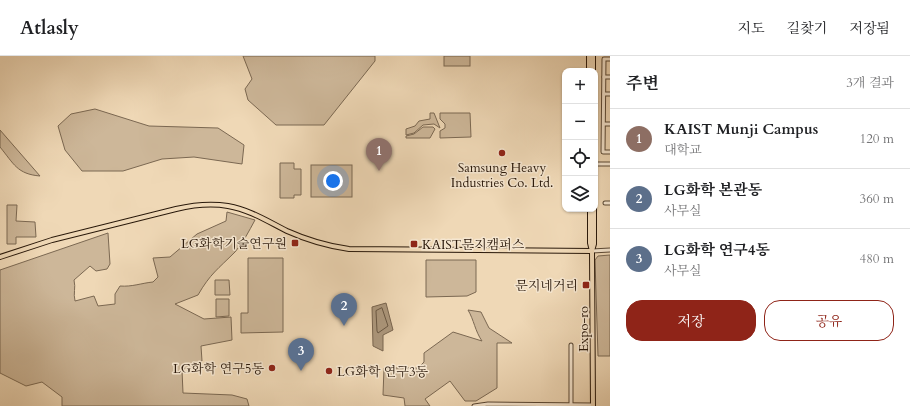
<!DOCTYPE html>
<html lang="ko">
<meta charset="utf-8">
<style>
body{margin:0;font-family:Cardo,"Noto Serif KR",serif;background:#f2f2f2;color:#202124}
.controls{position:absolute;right:12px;top:12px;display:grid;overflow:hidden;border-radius:8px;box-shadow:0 1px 3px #0004}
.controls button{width:36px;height:36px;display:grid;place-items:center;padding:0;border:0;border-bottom:1px solid #e0e0e0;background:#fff;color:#202124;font:20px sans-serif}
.you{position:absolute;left:333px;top:125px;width:14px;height:14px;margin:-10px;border:3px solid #fff;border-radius:50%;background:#1a73e8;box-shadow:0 0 0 6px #1a73e833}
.badge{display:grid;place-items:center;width:26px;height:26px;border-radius:50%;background:#8f2418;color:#fff;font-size:13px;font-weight:700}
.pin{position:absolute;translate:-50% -33px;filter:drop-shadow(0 1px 2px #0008)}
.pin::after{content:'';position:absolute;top:21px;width:14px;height:12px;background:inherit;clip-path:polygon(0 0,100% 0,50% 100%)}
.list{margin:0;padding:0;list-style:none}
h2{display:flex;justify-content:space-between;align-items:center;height:52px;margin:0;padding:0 16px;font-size:17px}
h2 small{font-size:13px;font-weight:400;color:#757577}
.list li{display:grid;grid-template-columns:26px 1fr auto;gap:12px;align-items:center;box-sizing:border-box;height:60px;padding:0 16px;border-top:1px solid #e0e0e0}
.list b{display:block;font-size:15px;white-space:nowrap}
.list p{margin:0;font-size:13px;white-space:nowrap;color:#757577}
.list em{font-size:13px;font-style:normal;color:#757577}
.actions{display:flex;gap:8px;padding:12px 16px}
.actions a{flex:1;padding:9px 0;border:1px solid #8f2418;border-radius:16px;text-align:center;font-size:14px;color:#8f2418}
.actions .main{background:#8f2418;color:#fff}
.icon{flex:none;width:22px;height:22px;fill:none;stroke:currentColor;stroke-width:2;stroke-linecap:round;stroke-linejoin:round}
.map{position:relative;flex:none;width:610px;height:350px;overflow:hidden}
header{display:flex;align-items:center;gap:24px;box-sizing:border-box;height:56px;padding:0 20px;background:#fff;border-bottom:1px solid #e0e0e0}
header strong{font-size:19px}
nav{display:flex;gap:22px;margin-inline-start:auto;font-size:14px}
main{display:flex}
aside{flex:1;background:#fff}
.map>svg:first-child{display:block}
</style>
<header>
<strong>Atlasly</strong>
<nav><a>지도</a><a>길찾기</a><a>저장됨</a></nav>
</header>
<main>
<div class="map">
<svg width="610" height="350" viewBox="0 0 610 350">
<rect width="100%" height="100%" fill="#efd8b6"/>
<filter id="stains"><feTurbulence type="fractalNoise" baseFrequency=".005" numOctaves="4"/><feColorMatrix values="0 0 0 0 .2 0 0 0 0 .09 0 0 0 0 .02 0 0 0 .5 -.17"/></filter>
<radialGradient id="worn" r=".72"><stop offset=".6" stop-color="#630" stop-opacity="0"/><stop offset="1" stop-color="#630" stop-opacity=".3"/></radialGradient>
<!-- green -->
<g fill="#cdb799" stroke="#7b6852">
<polygon points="243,0 375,0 375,5 324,69 276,69 248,44 245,33 252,23"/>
<rect x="444" y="0" width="26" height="10"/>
<polygon points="95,53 149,70 218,72 244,89 242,108 194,101 162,103 123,115 82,115 65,94 58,70 71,58"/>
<polygon points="430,57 434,57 440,72 434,68 423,69 414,77 406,79 406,73 415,70 419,65 430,63"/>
<polygon points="440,57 470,57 471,81 440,82 440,75 445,72 445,68 440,63"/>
<polygon points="423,71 433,71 435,73 430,82 406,82 406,80 414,78"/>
<path d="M0,74L40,120C17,118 14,108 0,91Z"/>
<polygon points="280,107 294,107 294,113 301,113 301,139 294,139 294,142 280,142"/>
<rect x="311" y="109" width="41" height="32"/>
<polygon points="7,149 17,149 16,165 35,166 36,181 16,181 16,188 7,188"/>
<path d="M227,156L255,164C249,175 243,187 235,196C218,213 210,218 198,239L175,248L204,263L231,261L232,284L201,290L202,305L182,314L183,337L232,339L247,343L249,350H62V341L42,326L26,330L0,317V214L108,177L110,208L107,213L96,215L90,210L74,224C76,232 73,237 75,245L94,240L98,250L115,248V238L120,230C132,231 142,227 153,226L158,221L153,202L170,201L197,178L226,165Z"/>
<polygon points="610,199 610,300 598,300 595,204 598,200"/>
<polygon points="248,202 283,202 283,276 241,277 241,257 248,257"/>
<polygon points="426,204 476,204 476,236 467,240 426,241"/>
<polygon points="229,224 230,239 215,239 215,224"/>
<polygon points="216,243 229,243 229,260 216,261"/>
<path d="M468,254L481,256L489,272L512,287H497V332L476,345H465L450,325L425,343L430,350H405L404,342L383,339L384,312H418L424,306V297L453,276L482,285C475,275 474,264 468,254Z"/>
</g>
<!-- water -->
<polygon fill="#ac977c" stroke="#78644e" points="386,247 393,274 383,279 383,295 373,290 372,251"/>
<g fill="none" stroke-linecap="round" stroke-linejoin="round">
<!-- shore -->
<polygon stroke="#6a5843" stroke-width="1" points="382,252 388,270 378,277 377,275 376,255"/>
<!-- minor casing -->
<g stroke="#5a4835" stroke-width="5">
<g id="minor">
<polyline points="610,3 604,3 603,96 610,96"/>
<polyline points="604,21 610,21"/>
<polyline points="604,38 610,38"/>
<polyline points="604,68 610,68"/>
<polyline points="595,108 610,108"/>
<polyline points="605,147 610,147"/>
<polyline points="592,195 610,194"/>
<polyline points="571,289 571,349"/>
<polyline points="474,350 488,348 593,349"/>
</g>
</g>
<!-- major casing -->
<g stroke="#29180a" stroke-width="6">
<g id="major">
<polyline points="589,0 589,15"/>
<polyline points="593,0 593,15"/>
<polyline points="590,153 590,187 592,195 593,350"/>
<polyline points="592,195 594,188 594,153"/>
<path d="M0,201L52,184L176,153C193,149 210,147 228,150C250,154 267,165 287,175C307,184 327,190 349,193L592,195"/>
</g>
</g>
<!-- minor -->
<use href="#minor" stroke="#f5e6d0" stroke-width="3"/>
<!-- major -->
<use href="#major" stroke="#efd8b6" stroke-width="4"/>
</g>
<!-- markers -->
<g fill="#8f2418" stroke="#f5e6d0" stroke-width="1.5">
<circle cx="502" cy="97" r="4"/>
<rect x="291" y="183" width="8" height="8" rx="2"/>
<rect x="410" y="184" width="8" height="8" rx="2"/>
<rect x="582" y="225" width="8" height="8" rx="2"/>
<circle cx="272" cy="312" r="4"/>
<circle cx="329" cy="315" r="4"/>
</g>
<g text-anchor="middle" stroke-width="3" stroke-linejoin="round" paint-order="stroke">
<!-- poi labels -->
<g font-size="13" fill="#29180a" stroke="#f5e6d0" text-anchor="end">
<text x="502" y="116" text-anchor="middle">Samsung Heavy<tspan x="502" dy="15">Industries Co. Ltd.</tspan></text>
<text x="287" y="192">LG화학기술연구원</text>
<text x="422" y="193" text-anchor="start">KAIST문지캠퍼스</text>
<text x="578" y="234">문지네거리</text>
<text x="264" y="317">LG화학 연구5동</text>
<text x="337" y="320" text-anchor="start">LG화학 연구3동</text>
</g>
<!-- street labels -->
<g font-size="13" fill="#29180a" stroke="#f5e6d0">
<text transform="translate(583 273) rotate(-90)" y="5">Expo-ro</text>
</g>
</g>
<rect width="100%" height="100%" filter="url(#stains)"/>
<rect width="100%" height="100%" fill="url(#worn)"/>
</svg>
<div class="controls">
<button>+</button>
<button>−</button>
<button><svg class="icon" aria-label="locate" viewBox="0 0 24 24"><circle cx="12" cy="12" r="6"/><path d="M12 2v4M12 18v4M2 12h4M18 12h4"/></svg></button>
<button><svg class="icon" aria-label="layers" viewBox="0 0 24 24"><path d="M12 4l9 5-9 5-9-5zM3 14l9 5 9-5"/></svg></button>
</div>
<div class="you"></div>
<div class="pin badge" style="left:379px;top:115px;background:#8d6e63">1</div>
<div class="pin badge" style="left:344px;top:270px;background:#5c6f8a">2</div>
<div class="pin badge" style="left:301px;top:315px;background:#5c6f8a">3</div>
</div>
<aside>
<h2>주변<small>3개 결과</small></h2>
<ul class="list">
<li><span class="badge" style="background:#8d6e63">1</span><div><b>KAIST Munji Campus</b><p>대학교</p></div><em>120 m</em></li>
<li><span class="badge" style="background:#5c6f8a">2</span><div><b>LG화학 본관동</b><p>사무실</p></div><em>360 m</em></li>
<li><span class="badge" style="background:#5c6f8a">3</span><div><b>LG화학 연구4동</b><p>사무실</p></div><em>480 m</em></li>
</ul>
<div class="actions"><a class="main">저장</a><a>공유</a></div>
</aside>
</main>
